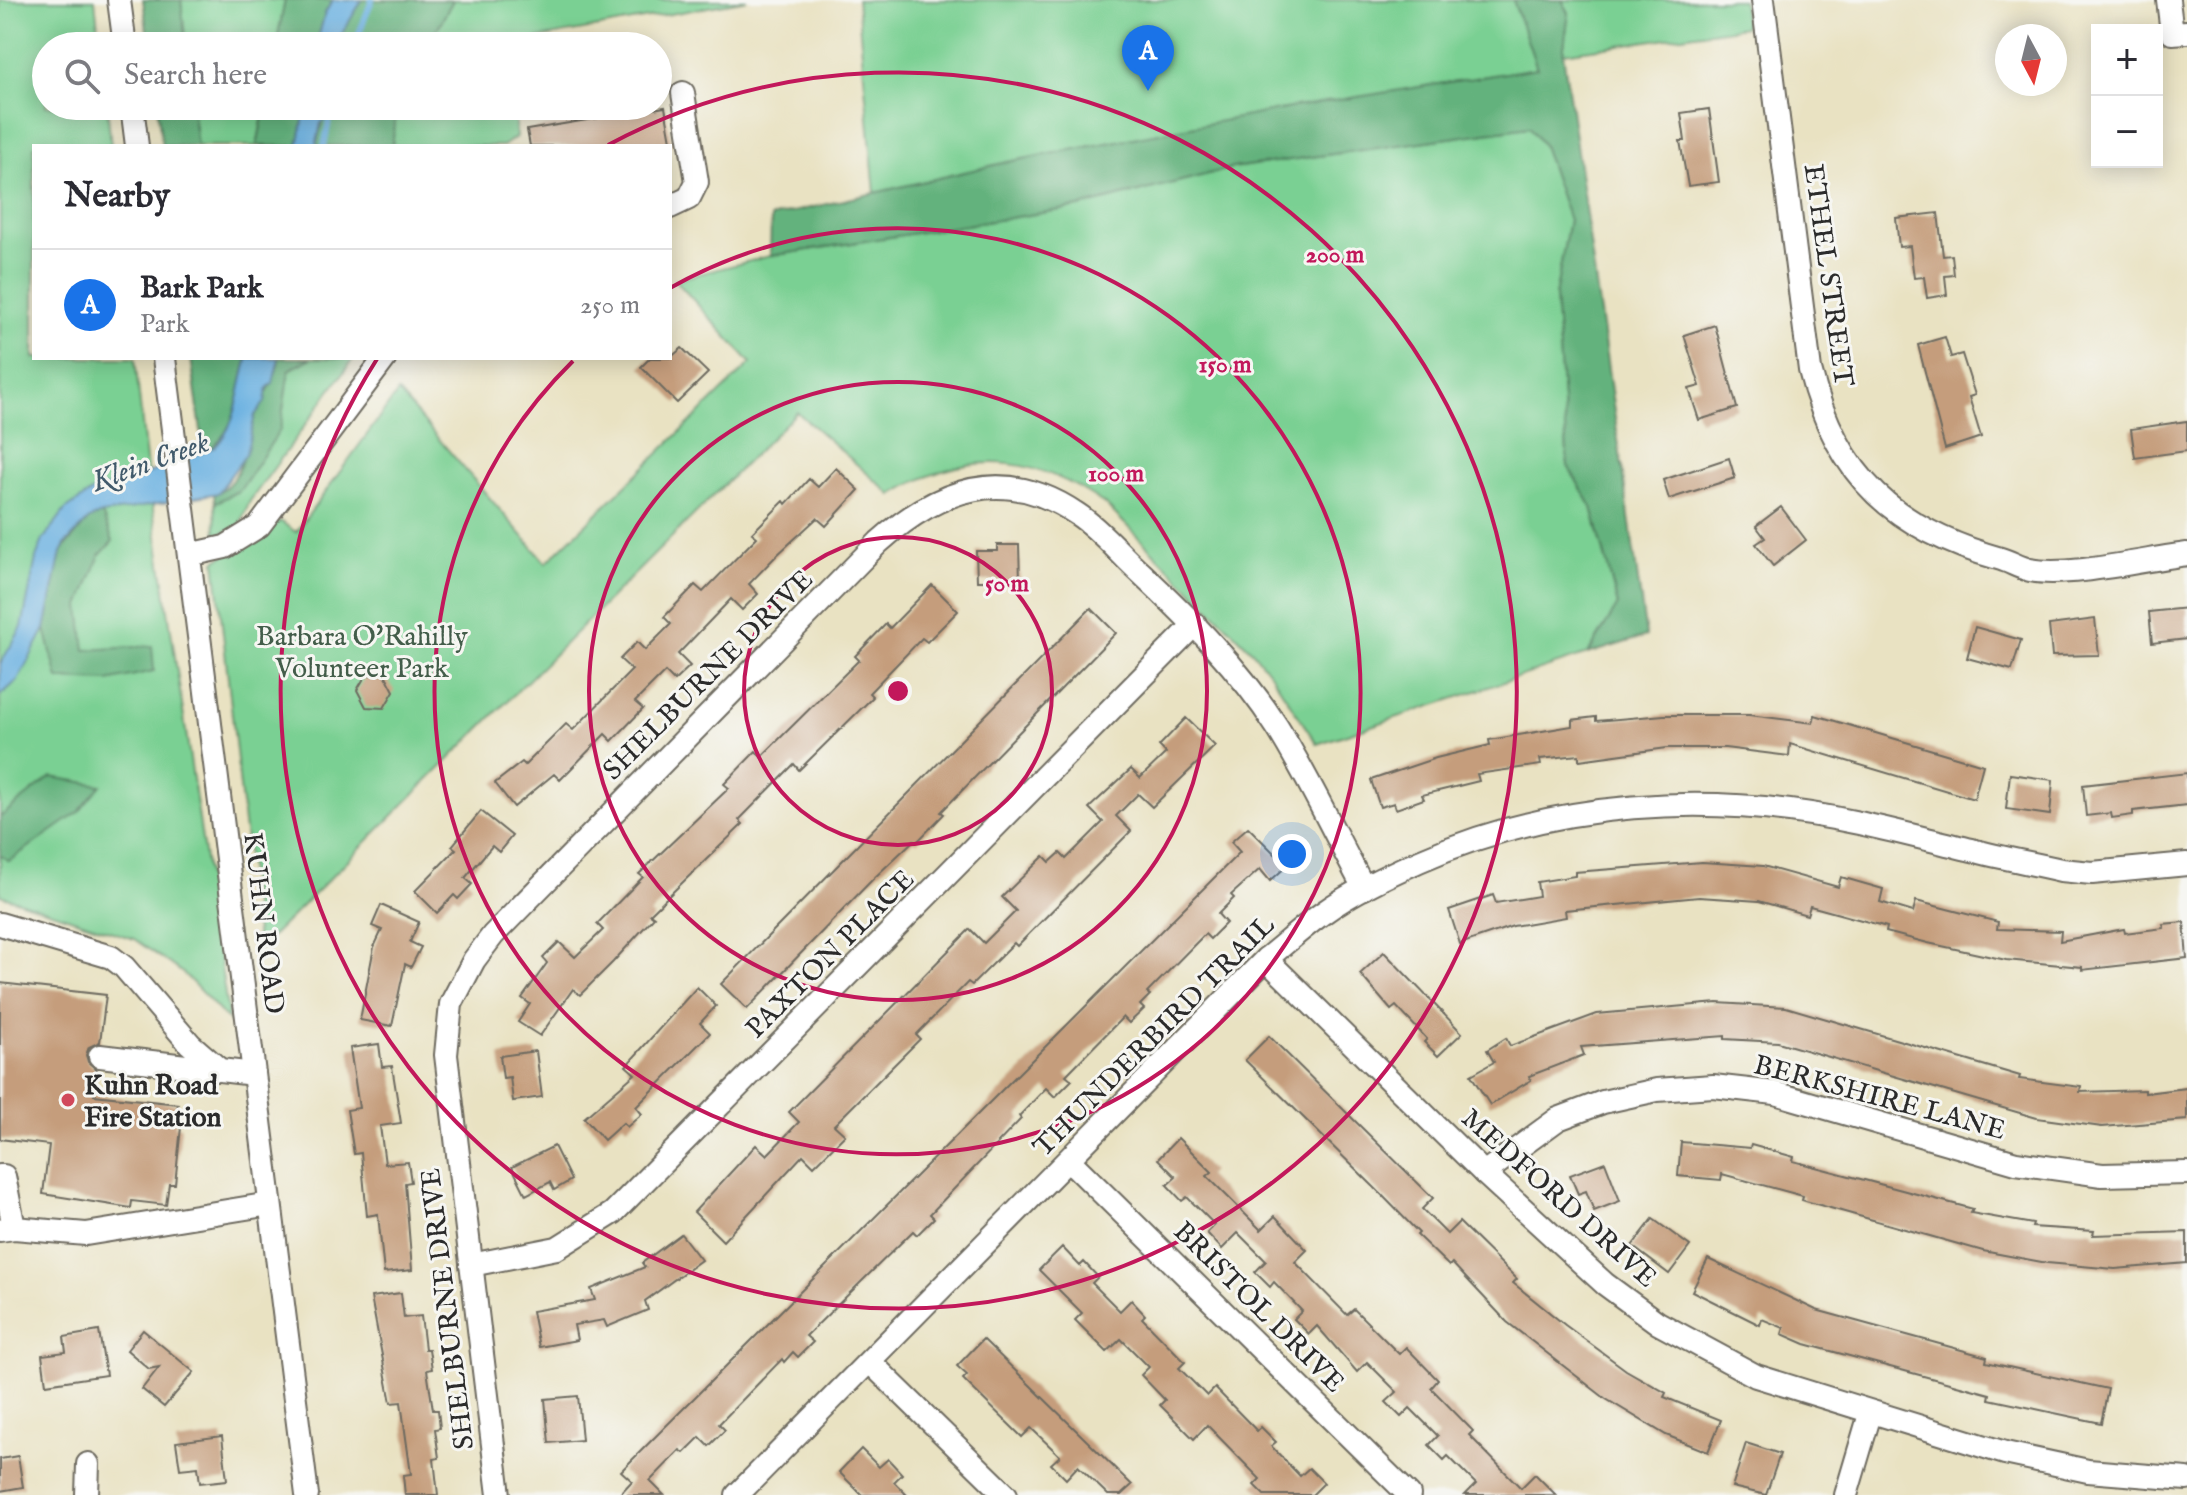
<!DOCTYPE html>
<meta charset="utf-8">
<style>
body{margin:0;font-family:"IM FELL English",serif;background:#f7f7f7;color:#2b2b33}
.controls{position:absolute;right:24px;top:24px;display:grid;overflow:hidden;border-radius:0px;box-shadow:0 4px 20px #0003}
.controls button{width:72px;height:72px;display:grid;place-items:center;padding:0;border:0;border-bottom:2px solid #e1e1e2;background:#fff;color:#2b2b33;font:40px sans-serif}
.compass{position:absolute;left:1995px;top:24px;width:72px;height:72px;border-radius:50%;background:#fff;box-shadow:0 4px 20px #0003;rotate:173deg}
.you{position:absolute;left:1292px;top:854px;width:28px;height:28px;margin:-20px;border:6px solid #fff;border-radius:50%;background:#1a73e8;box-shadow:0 0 0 12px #1a73e833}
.badge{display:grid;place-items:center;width:52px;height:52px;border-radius:50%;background:#1a73e8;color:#fff;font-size:26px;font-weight:700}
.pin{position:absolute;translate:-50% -66px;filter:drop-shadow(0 2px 4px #0008)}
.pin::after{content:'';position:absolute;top:42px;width:28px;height:24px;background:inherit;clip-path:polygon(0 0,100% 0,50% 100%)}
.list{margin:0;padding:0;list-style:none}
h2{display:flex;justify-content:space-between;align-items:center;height:104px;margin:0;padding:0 32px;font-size:34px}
h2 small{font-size:26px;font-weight:400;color:#7c7c81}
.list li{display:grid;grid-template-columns:52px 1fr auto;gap:24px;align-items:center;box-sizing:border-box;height:112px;padding:0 32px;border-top:2px solid #e1e1e2}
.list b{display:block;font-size:30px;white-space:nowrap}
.list p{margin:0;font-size:26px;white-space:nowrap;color:#7c7c81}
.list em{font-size:26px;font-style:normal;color:#7c7c81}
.icon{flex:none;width:44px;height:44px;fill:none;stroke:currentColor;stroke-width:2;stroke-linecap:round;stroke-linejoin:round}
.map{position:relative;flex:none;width:2187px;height:1495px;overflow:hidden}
.search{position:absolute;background:#fff;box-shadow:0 4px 20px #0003;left:32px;top:32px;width:640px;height:88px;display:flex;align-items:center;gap:20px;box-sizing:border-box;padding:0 28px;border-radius:44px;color:#7c7c81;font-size:30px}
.panel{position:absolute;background:#fff;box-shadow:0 4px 20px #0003;left:32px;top:144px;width:640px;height:216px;border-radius:0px}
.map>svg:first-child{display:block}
</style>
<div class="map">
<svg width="2187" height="1495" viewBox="0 0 2187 1495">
<rect width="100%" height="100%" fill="#f6f6f2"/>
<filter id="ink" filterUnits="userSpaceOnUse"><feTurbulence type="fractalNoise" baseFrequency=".0125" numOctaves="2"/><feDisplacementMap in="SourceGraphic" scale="16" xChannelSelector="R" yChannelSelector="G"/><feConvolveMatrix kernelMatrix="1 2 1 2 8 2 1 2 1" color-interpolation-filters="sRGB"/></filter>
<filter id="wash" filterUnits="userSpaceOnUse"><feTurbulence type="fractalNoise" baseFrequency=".006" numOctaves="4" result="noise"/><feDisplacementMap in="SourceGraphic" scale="32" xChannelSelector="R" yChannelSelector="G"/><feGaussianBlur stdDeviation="1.8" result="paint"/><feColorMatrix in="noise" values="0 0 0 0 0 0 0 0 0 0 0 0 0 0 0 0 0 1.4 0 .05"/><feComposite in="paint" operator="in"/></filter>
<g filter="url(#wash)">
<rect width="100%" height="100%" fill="#e9e2c2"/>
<!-- green -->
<g fill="#7ad093" stroke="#527e5f" stroke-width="2">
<polygon points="0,0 95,0 100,46 46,46 46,106 107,106 111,146 34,146 34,358 135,358 147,469 229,1021 184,974 134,939 0,895"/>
<polygon points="181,0 285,0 276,46 186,46"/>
<polygon points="453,0 747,0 512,43 512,46 428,46"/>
<path d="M857,0H1513L1537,68C1316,104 1094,141 875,193Z"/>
<polygon points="1562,0 1742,0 1745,27 1563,53 1569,13"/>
<polygon points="192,106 265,106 257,146 197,146"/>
<polygon points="397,106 514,106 516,137 503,146 392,146"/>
<path d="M1529,127L1543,145L1569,220L1555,296L1568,466L1592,507L1618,606L1588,654L1317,744L1272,676L1253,652L1107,506C1036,454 967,448 892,495L797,412L258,950L215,561L280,521L296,532L398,392L546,563L751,363L675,280L770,256L1079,207L1232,168Z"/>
<polygon points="311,358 354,358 250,501 239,526 216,535 215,503 240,490 280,430 289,370"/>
</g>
<!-- forest -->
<g fill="#63b27d" stroke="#476e54" stroke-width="2">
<polygon points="143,0 181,0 186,46 149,46"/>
<polygon points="285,0 333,0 325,13 316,46 276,46"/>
<polygon points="362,0 453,0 428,46 339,46 341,35"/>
<polygon points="1513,0 1562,0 1569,13 1563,53 1646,636 1588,654 1618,605 1592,507 1568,466 1555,296 1569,220 1543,145 1529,127 1232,168 1079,207 770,256 771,217 1007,162 1295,107 1537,68"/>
<polygon points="157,106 192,106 197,146 162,146"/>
<polygon points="265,106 306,106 298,146 257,146"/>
<polygon points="326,106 397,106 392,146 316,146"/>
<path d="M191,358H248C236,393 240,432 204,453Z"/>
<path d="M279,358H311L289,370L280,430L240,490L215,503L214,494C245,483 245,439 256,414C264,396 277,378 279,358Z"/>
<polygon points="102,514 113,541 100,555 80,606 85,650 152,646 154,671 108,681 58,679 45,629 61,552 89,519"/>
<polygon points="51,777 101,785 79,812 9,861 0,855 0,817"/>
</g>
<!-- water -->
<g fill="#6ab1e1" stroke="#4a6e86" stroke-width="2">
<polygon points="333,0 362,0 341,35 339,46 316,46 325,13"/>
<polygon points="306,106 326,106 327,118 321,123 316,146 298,146"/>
<path d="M248,358H279L273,383L267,388L265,402L255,415L246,454L218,493L102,514L89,519L66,543L61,552L45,629L18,680L0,696V664L22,627L36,558L43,540L65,510L96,489L120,484L215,447C239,423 238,389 248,358Z"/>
</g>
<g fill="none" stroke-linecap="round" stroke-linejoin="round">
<!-- stream -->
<g stroke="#6ab1e1" stroke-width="6">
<polyline points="354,46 372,0"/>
<polyline points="324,146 329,121 336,106"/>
</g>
</g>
<g id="blocks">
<!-- building -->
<g fill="#c59d7b">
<polygon points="665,107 672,146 530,146 527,130"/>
<polygon points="1709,109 1719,182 1688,186 1680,141 1685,141 1681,113"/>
<polygon points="1938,213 1943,256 1952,255 1954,275 1945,276 1947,295 1927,298 1924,277 1914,278 1910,246 1899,247 1896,218"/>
<polygon points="1715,325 1737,408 1699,420 1689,389 1700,386 1684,335"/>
<polygon points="1945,337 1951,357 1962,354 1975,395 1969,397 1981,437 1945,449 1918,345"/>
<polygon points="682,348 708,373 677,403 641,367 650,358 670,358"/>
<polygon points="2187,421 2187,451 2135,458 2131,429"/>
<polygon points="1729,458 1735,478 1669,499 1663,480"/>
<polygon points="836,468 859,490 826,526 817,518 776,556 749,584 758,594 742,610 731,599 678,654 690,666 674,681 665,672 635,702 643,709 612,741 605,734 560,780 554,774 514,807 495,783 522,762 525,765 566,724 573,730 632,670 620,659 637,642 645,650 671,624 664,617 695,585 703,592 757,537 752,533 784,501 786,504 809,479 818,487"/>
<polygon points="1781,507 1806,540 1773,566 1756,544 1765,538 1756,526"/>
<polygon points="997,545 1019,545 1020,581 977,581 976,551 997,551"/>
<polygon points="932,585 958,611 927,642 922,638 869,693 873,697 799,770 794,764 739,820 743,824 650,914 654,917 613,962 580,995 573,989 540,1036 518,1022 530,1004 522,998 547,963 543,958 559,942 575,957 603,930 597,924 643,877 639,874 729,788 724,784 756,751 761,757 859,660 855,656 886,624 890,628"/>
<polygon points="1091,608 1116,633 941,812 944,814 917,842 914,840 872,880 747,1009 721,984"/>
<polygon points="2187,608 2187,639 2152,643 2149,612"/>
<polygon points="2095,619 2099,655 2052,656 2049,625"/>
<polygon points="1975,627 2021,640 2012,670 1967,658"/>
<polygon points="385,674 394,691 384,708 366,707 357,690 366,675"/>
<polygon points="1664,715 1749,715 1813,723 1815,715 1983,765 1974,799 1790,744 1789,756 1725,748 1667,748 1579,760 1579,755 1540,759 1541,765 1477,774 1479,781 1422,795 1424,799 1396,809 1394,803 1380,807 1371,780 1436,758 1490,745 1489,740 1572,726 1572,720 1596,717 1596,721"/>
<polygon points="1186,718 1215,746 1152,807 1138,794 1116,816 1131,831 1017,946 1014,943 972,985 968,982 916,1035 920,1039 834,1125 845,1135 814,1166 803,1155 723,1241 694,1212 756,1145 767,1155 799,1122 789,1112 970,929 984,943 1016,911 1002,897 1044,856 1050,862 1060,853 1066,859 1103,822 1089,808 1131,769 1140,778 1166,753 1159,746"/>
<polygon points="2187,773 2187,805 2133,811 2133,815 2112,818 2111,813 2086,816 2083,785"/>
<polygon points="2010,774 2053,780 2050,815 2006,809"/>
<polygon points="481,811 512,836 499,852 492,846 465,878 472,884 458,899 454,895 437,913 415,891 456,849 452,846"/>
<polygon points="1248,827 1287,866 1270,881 1260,869 1231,895 1234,898 1218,914 1226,923 1210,939 1205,934 1147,993 1150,995 1140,1005 1144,1009 1129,1023 1123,1017 1066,1075 1072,1080 1055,1097 1046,1088 1019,1116 1021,1119 930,1214 934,1218 917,1235 913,1231 806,1336 813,1342 798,1357 793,1352 784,1362 782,1359 719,1424 725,1430 709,1446 700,1437 684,1453 680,1450 650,1481 664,1495 619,1495 632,1481 621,1471 1240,852 1231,842"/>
<polygon points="1702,862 1763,866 1838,887 1841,877 1883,889 1880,902 1913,912 1916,901 1998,922 1997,929 2061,931 2060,941 2124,929 2125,933 2164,928 2163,924 2184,922 2187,958 2082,970 2082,967 2006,960 1928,943 1886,932 1887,927 1810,906 1807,915 1759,901 1699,897 1565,910 1566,917 1513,926 1460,944 1449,910 1493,895 1496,903 1539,896 1537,882 1575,876 1575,872"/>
<polygon points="381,905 419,922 410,942 421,947 411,967 405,964 392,1026 360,1020 374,947 382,930 372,926"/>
<polygon points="1384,952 1462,1033 1438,1056 1424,1042 1427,1039 1396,1006 1391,1010 1360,974"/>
<polygon points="0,983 106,995 100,1042 89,1047 86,1055 88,1062 97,1070 94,1095 178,1104 175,1126 181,1127 175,1184 169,1184 166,1205 132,1201 131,1208 43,1194 49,1145 0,1139"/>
<polygon points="697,987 716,1006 700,1023 710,1033 636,1107 642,1114 627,1127 623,1123 604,1140 584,1118 635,1074 626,1066"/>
<polygon points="1717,1003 1786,1007 2020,1076 2019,1079 2081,1087 2080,1092 2145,1090 2145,1093 2187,1088 2187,1120 2102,1127 2037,1118 1778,1042 1725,1039 1725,1036 1581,1047 1584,1055 1529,1076 1531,1080 1490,1105 1471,1075 1494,1062 1487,1050 1506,1038 1510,1046 1597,1014"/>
<polygon points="1269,1036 1433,1198 1422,1209 1447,1234 1459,1222 1517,1279 1513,1283 1565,1325 1626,1370 1666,1393 1664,1397 1721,1420 1708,1452 1666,1435 1606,1399 1507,1322 1452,1263 1449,1266 1417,1235 1419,1233 1376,1189 1245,1060"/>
<polygon points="379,1044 382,1067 392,1066 401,1123 380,1126 385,1164 408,1162 411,1182 405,1183 412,1270 384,1273 378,1214 367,1216 361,1153 354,1154 347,1110 359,1108 350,1048"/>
<polygon points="536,1051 542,1097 513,1101 510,1077 503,1078 500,1056"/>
<polygon points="1178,1138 1212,1172 1207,1176 1261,1230 1275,1216 1307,1250 1295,1262 1347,1315 1354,1309 1399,1354 1406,1347 1438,1380 1431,1388 1473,1431 1469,1435 1521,1488 1535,1474 1556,1495 1465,1495 1476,1484 1448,1456 1444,1460 1429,1445 1438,1436 1410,1408 1401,1417 1386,1402 1397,1392 1367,1362 1357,1372 1317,1326 1309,1334 1294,1319 1302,1311 1274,1282 1270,1287 1255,1272 1266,1261 1238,1233 1222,1249 1207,1233 1215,1225 1187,1197 1182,1201 1167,1185 1176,1177 1158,1159"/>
<polygon points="1681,1142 1750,1148 1751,1145 1794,1157 1793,1161 1973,1209 1971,1213 2033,1224 2032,1227 2094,1231 2093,1235 2187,1232 2187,1263 2115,1269 2047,1263 1983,1251 1802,1200 1803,1196 1722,1174 1721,1180 1678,1176"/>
<polygon points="554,1146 571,1180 554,1190 550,1182 526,1195 512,1167"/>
<polygon points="1605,1162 1620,1201 1594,1211 1586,1191 1578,1194 1570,1175"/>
<polygon points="1653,1219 1690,1246 1669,1274 1632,1246"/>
<polygon points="681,1234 701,1260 645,1301 648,1310 607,1327 604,1320 574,1325 577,1340 539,1347 532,1311 595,1300 591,1289 645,1267 642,1263"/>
<polygon points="1062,1247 1080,1266 1084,1262 1098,1277 1092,1283 1120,1311 1131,1300 1145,1315 1142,1318 1185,1362 1179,1368 1207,1396 1215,1388 1257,1431 1261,1427 1276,1442 1271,1446 1300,1476 1309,1468 1324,1483 1312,1495 1264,1495 1254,1485 1260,1479 1207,1425 1194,1439 1160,1405 1165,1400 1141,1375 1149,1367 1121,1339 1107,1352 1075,1320 1082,1313 1039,1270"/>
<polygon points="1708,1259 1816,1310 1987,1357 1986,1362 2108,1389 2101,1423 1989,1399 1990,1394 1805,1344 1782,1334 1784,1328 1762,1319 1760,1325 1692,1291"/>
<polygon points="401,1293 404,1318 421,1316 425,1349 429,1349 432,1369 427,1370 433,1410 438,1410 440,1428 435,1429 439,1458 434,1459 438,1495 405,1495 403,1475 411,1474 401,1402 391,1403 371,1297"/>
<polygon points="143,1330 194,1372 164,1407 142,1389 159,1367 149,1369 127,1350"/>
<polygon points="99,1331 106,1375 46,1384 42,1355 66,1352 64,1337"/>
<polygon points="983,1339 1132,1485 1121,1495 1108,1495 1078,1466 1066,1479 1051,1464 1060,1456 1031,1428 1022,1437 963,1379 967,1375 957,1366"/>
<polygon points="578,1396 582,1440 549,1443 545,1399"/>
<polygon points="222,1436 227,1480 200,1483 198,1467 180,1469 176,1442"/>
<polygon points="1746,1443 1780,1454 1766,1495 1732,1487"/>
<polygon points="861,1449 879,1467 888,1459 902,1474 894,1482 907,1495 862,1495 839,1472"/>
<polygon points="18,1456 23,1487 0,1491 0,1459"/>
</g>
</g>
</g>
<g filter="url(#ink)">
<use href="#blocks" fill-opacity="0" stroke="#6e6b60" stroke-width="2"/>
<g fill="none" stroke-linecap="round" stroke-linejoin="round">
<!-- minor casing -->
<g stroke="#6e6b60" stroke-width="26">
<g id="minor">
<polyline points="119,0 125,46"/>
<path d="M1763,0L1810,370C1837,478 1896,530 2001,559C2011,562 2020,568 2030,570C2067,578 2147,559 2187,554"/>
<polyline points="2168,0 2172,33 2187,32"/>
<polyline points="132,106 137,146"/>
<polyline points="670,207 689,198 697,182 683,93"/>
<polyline points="164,358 307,1495"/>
<polyline points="189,555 225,547 259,526 385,358"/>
<polyline points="0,924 111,957 124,967 190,1044 220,1070 254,1074"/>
<polyline points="1266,959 1484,1173 1605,1284 1658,1323 1756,1376 2005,1453 2088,1471 2187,1479"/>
<polyline points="100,1056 220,1070"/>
<polyline points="1069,1160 1409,1495"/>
<polyline points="1484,1173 1558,1119 1603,1102 1657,1090 1713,1086 1775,1093 2016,1163 2102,1175 2187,1173"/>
<polyline points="0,1176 4,1176 14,1228"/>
<polyline points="0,1230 14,1228 86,1234 270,1204"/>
<polyline points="471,1265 557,1248 613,1213 1195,624"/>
<polyline points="870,1362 1006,1495"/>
<polyline points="87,1495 88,1464"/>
<path d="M499,1495L446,1055L451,1004L474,960L493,935L879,542C939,488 1005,465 1077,514C1100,529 1120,554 1140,572C1190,619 1240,669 1277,727C1309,778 1335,835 1364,888"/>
<path d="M737,1495L1266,959C1285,944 1303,927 1323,913C1352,892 1386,876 1419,861C1554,801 1710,791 1854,822C1893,830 1933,841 1972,850C2001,858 2031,863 2061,870L2092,873L2187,864"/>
<polyline points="1846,1495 1870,1414"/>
</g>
</g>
<!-- minor -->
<use href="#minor" stroke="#fff" stroke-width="22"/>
</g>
</g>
<!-- distance rings -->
<g fill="none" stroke="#c2185b" stroke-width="4">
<circle cx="898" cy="691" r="154"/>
<circle cx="898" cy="691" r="309"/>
<path d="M670 288A463 463 0 1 1 573 361"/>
<path d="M608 145A618 618 0 1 1 377 359"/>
</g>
<!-- markers -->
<circle fill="#d1495b" stroke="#f6f6f2" stroke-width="3" cx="68" cy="1100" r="8"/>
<g text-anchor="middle" stroke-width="6" stroke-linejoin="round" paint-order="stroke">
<!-- street labels -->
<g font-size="28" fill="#2b2b2b" stroke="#f6f6f2">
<text transform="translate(1830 275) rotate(82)" y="10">ETHEL STREET</text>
<text transform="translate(707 674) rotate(-45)" y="10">SHELBURNE DRIVE</text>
<text transform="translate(265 923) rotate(83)" y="10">KUHN ROAD</text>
<text transform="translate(829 953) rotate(-45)" y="10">PAXTON PLACE</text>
<text transform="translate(1153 1035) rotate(-45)" y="10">THUNDERBIRD TRAIL</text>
<text transform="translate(1880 1096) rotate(15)" y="10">BERKSHIRE LANE</text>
<text transform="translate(1560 1197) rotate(42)" y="10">MEDFORD DRIVE</text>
<text transform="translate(1260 1306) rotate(45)" y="10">BRISTOL DRIVE</text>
<text transform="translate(446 1309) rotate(-97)" y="10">SHELBURNE DRIVE</text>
</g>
<!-- park labels -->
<g font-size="28" fill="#435d4a" stroke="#f6f6f2">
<text x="362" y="645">Barbara O'Rahilly<tspan x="362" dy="32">Volunteer Park</tspan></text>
</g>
<!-- poi labels -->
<g font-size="28" font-weight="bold" fill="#2b2b2b" stroke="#f6f6f2" text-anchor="start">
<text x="84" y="1094">Kuhn Road<tspan x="84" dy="32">Fire Station</tspan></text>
</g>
<!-- water labels -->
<g font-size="30" font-style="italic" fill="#415a6b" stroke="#f6f6f2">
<text transform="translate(150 461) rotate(-20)" y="10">Klein Creek</text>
</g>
</g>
<circle cx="898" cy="691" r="12" fill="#c2185b" stroke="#f6f6f2" stroke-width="4"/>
<g font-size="24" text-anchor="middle" font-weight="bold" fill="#c2185b" stroke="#f6f6f2" stroke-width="6" stroke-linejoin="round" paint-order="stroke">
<text x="1335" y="262">200 m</text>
<text x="1225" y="372">150 m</text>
<text x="1116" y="481">100 m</text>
<text x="1007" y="591">50 m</text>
</g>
</svg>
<div class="controls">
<button>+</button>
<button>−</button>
</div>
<svg class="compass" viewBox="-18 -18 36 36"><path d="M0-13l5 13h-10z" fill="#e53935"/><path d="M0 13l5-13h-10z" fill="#7c7c81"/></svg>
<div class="you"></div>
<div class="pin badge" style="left:1148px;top:91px">A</div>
<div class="search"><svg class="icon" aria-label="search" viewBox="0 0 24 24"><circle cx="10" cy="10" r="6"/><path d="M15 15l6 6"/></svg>Search here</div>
<section class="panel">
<h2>Nearby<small></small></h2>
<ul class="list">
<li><span class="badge">A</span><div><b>Bark Park</b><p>Park</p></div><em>250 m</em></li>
</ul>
</section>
</div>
